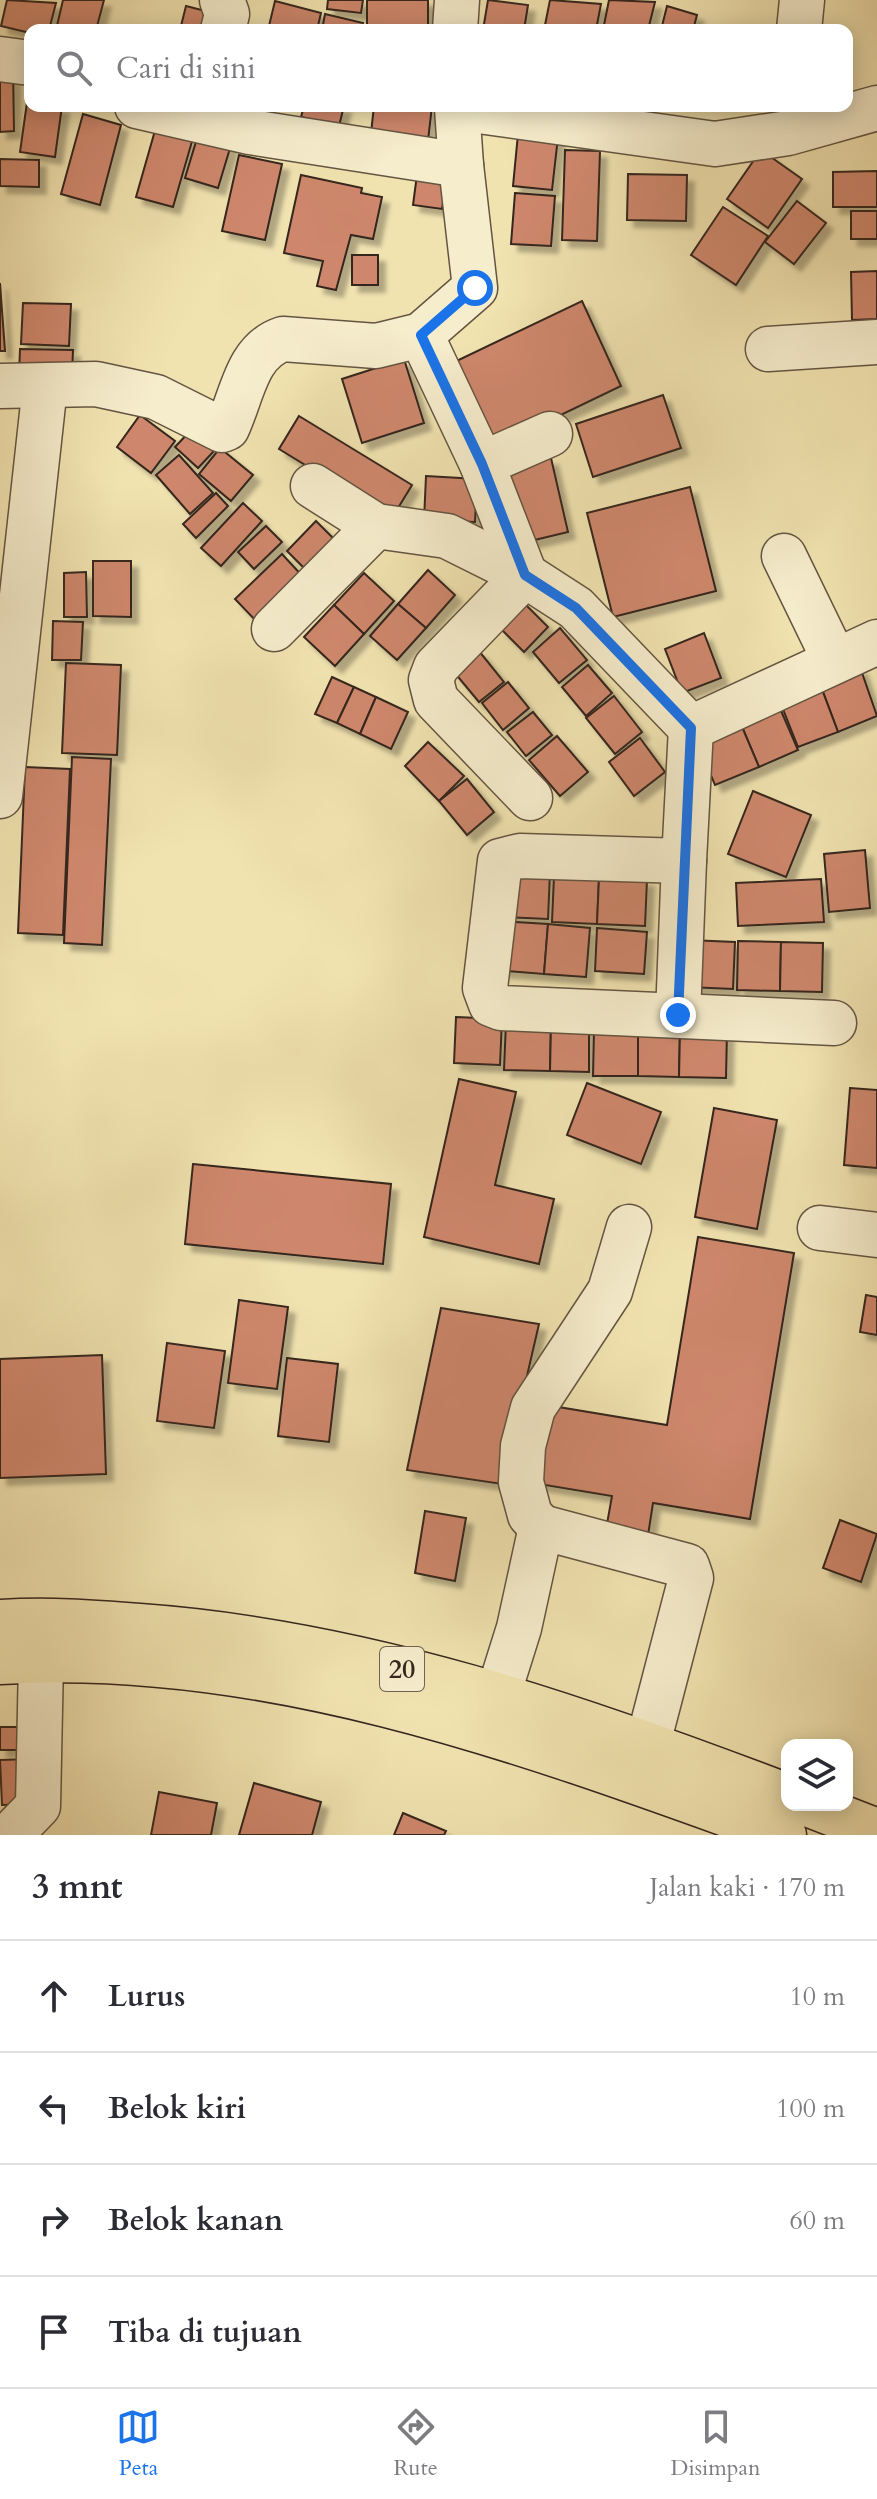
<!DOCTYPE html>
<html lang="id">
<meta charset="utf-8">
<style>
body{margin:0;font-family:Cardo,serif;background:#f7f7f7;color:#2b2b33}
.controls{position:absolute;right:24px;bottom:24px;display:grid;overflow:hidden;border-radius:16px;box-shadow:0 4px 20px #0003}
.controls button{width:72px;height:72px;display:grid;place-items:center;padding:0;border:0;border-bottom:2px solid #e1e1e2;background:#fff;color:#2b2b33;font:40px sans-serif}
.stop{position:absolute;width:24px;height:24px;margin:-18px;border:6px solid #1a73e8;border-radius:50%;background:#fff}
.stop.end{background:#1a73e8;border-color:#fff;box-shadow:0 2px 8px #0008}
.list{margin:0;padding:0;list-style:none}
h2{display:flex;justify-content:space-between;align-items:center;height:104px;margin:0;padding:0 32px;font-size:34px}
h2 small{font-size:26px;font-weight:400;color:#7c7c81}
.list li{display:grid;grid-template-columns:52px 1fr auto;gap:24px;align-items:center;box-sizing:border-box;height:112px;padding:0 32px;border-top:2px solid #e1e1e2}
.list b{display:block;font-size:30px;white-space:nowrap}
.list em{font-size:26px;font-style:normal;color:#7c7c81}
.icon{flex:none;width:44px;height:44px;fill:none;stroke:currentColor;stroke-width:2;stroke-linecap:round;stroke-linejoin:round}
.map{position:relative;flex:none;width:877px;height:1835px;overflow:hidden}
.search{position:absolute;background:#fff;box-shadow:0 4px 20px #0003;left:24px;right:24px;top:24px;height:88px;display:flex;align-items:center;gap:20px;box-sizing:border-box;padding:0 28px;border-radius:16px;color:#7c7c81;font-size:30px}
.sheet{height:552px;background:#fff}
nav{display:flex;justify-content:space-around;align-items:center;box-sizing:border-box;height:112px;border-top:2px solid #e1e1e2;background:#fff;font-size:22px;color:#7c7c81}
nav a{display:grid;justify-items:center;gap:4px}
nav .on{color:#1a73e8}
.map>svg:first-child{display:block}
</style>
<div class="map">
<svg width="877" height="1835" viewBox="0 0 877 1835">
<defs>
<filter id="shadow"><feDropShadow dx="7" dy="7" stdDeviation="2" flood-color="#0004"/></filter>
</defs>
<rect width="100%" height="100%" fill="#f1e3b0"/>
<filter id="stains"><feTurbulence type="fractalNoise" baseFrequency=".0025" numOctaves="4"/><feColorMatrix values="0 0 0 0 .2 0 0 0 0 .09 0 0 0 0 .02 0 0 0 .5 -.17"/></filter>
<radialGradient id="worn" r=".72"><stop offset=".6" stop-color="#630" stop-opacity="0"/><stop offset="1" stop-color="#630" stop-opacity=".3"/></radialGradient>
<!-- building -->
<g fill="#ce876c" stroke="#35261e" stroke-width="2" filter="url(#shadow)">
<polygon points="7,0 56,3 49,30 30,30 30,33 1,26"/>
<polygon points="63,0 104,0 96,30 56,30"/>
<polygon points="328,0 363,0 361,13 327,9"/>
<rect x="367" y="0" width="61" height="30"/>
<polygon points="488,0 528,5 524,30 483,30"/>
<polygon points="550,0 601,4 596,30 544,30"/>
<polygon points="609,0 655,2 648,30 603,30"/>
<polygon points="275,1 321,13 317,30 268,30"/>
<polygon points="186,6 221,15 217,30 180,30"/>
<polygon points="667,6 697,15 693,30 661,30"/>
<polygon points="325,14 363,23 361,30 322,30"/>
<polygon points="0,66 13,66 14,131 0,132"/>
<polygon points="30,81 30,106 62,106 55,157 20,152"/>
<polygon points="304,106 344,106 339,126 301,117"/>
<polygon points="374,106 432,106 427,149 370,142"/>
<polygon points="83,114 121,125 100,205 61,194"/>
<polygon points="156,127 193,138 173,207 136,197"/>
<polygon points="518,134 558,137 552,190 513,186"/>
<polygon points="198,135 231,145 218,188 185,178"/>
<polygon points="565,150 600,151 597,241 562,240"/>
<polygon points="761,150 802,179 768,228 727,199"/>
<polygon points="239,155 282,164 265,240 222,231"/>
<polygon points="0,159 39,160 39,187 0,186"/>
<polygon points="418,167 448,171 442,209 413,205"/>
<polygon points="877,171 877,207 833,207 833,172"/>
<polygon points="628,174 687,175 686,221 627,220"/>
<polygon points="301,175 362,188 361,193 382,197 373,239 351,235 336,290 317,286 323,261 284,253"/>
<polygon points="515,193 555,196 551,246 511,244"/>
<polygon points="797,201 826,223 794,264 765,242"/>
<polygon points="723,207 768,236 736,285 691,255"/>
<rect x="851" y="211" width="26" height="28"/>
<rect x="352" y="255" width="26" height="30"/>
<polygon points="877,271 877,319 852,320 851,272"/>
<polygon points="0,283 5,351 0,351"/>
<polygon points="582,301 621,386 484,452 444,367"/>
<polygon points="23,303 71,304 69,346 21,344"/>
<polygon points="20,349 73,350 72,375 19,374"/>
<polygon points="404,359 424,423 362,443 342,379"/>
<polygon points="663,395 681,448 593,477 576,424"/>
<polygon points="140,415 175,441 151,473 117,447"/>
<polygon points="299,416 412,485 392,518 279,449"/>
<polygon points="191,430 214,451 198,468 175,447"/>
<polygon points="220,448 253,475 231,501 199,474"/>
<polygon points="179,455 213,493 190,514 156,475"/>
<polygon points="551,458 568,532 522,543 505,470"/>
<polygon points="426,476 477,479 475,522 424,520"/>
<polygon points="690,487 716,591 613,617 587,513"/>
<polygon points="216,493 228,506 196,538 183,524"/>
<polygon points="243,503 262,521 221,566 201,548"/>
<polygon points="316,521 339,544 310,574 287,551"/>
<polygon points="266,526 282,542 254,569 238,552"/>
<polygon points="282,554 305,579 258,623 235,599"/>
<polygon points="93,561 131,561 131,617 93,616"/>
<polygon points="428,570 455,595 426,628 398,604"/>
<polygon points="86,572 87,617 64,617 64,573"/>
<polygon points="364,573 394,601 364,634 334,605"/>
<polygon points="398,604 426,628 397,660 370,636"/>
<polygon points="525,604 548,627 524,652 501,629"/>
<polygon points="334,605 364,634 335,666 304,637"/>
<polygon points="53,621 83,622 81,660 52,660"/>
<polygon points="560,628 587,660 559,683 533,652"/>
<polygon points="704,633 721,678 682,693 665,649"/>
<polygon points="479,651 504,682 479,702 454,672"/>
<polygon points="66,663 121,665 117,755 62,753"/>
<polygon points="588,665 612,693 586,716 562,687"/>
<polygon points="860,667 877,716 838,732 820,684"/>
<polygon points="332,677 354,687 337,723 315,714"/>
<polygon points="508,682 529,708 503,730 482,703"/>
<polygon points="820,684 838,732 798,747 779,699"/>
<polygon points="354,687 376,697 360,734 337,723"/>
<polygon points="614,696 642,732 615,754 586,718"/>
<polygon points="376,697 408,712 391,749 360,734"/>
<polygon points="779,706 798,750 759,767 740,722"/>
<polygon points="533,712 552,735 526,756 507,732"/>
<polygon points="740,722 759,767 715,785 696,740"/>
<polygon points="557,736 588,772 560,796 529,760"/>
<polygon points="640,738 665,772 634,796 609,762"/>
<polygon points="428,742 464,776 439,801 405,766"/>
<polygon points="72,757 111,759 102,945 64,943"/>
<polygon points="25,767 70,769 63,935 18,933"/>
<polygon points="467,779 494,812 467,835 439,801"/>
<polygon points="753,791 811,815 786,877 728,854"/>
<polygon points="865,850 870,908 829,912 824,854"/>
<polygon points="507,869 550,872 548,919 504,917"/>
<polygon points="554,876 599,878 597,924 552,922"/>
<polygon points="599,878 647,880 645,926 597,924"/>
<polygon points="821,879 824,922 738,926 736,883"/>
<polygon points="499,921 548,924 544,974 495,970"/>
<polygon points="548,924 590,928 586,977 544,974"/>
<polygon points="597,928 647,932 644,974 595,971"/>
<polygon points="689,940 735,942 733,989 688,987"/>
<polygon points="738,941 781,942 780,991 737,990"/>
<polygon points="781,942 823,943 822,992 780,991"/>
<polygon points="456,1017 502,1019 500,1065 454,1063"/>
<polygon points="506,1022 551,1023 550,1071 504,1070"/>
<polygon points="551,1023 589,1024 589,1072 550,1071"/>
<polygon points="594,1030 638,1030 638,1076 593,1076"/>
<polygon points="638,1030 680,1030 679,1077 638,1076"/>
<polygon points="680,1030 727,1031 726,1078 679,1077"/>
<polygon points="459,1079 516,1092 495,1185 554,1199 539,1264 424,1237"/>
<polygon points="587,1083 661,1112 641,1164 567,1135"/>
<polygon points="850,1088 877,1090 877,1168 844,1165"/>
<polygon points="714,1108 777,1120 757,1229 695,1217"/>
<polygon points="193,1164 391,1184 383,1264 185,1244"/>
<polygon points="698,1237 794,1253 750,1519 653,1503 647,1542 605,1535 612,1496 533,1483 546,1405 667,1425"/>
<polygon points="866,1295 877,1297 877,1335 860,1332"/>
<polygon points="239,1300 288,1307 277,1389 228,1383"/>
<polygon points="441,1308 539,1324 502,1484 407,1470"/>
<polygon points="167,1343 225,1351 214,1428 157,1421"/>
<polygon points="102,1355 106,1474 0,1478 0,1359"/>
<polygon points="287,1358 338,1364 329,1442 278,1436"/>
<polygon points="425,1511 466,1518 455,1581 415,1573"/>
<polygon points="840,1520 877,1534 861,1582 823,1568"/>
<rect x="0" y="1727" width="35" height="23"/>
<polygon points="32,1759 34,1804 2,1805 0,1760"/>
<polygon points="254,1783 321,1802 312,1835 239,1835"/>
<polygon points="159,1792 217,1803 211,1835 151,1835"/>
<polygon points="403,1813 446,1831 444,1835 394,1835"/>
</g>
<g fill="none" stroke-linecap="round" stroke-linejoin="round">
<!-- minor casing -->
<g stroke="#645542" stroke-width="47">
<g id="minor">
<polyline points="222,0 227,14 223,30"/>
<polyline points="455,30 457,0"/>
<polyline points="799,30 802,0"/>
<polyline points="0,59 30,63"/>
<polyline points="137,106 250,132 461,165 457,108 715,144 788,133 877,108"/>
<polyline points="421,335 482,464 525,575 436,667 431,680 436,700 530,798"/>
<polyline points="768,349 877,342"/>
<path d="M0,386L96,384L156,397L222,430L227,428C242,397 246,351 283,339L376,346L421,335L475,288L461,165"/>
<polyline points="482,464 550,434"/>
<polyline points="313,486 376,526 447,536 525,575 576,608 691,728 877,642"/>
<polyline points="784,556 835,661"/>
<polyline points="274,629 376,526"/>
<polyline points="691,728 684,861 520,856 500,861 485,988 491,1004 501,1008 834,1023"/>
<polyline points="0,796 45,386"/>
<polyline points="678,1015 684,861"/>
<polyline points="820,1228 877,1235"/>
<polyline points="541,1527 530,1515 521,1482 523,1446 533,1408 610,1291 629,1227"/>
<polyline points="498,1695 519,1628 541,1527 687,1566 691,1578 648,1743"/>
<polyline points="10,1835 38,1806 41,1661"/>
</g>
</g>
<!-- highway casing -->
<g stroke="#35261e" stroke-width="47">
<g id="highway">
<path d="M0,1622C47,1619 92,1622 139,1626C364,1642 578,1716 787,1796"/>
<path d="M0,1662C270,1645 535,1745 784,1835"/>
<polyline points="810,1805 877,1831"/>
</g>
</g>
<!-- minor -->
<use href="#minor" stroke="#f6edcc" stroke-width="44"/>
<!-- highway -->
<use href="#highway" stroke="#f1e3b0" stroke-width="44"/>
</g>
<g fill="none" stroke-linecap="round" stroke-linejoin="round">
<!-- route -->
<polyline stroke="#1a73e8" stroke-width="10" points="475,288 421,335 482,464 525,575 576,608 691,728 678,1015"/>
</g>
<g text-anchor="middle" stroke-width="7" stroke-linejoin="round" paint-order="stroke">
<!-- shield labels -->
<rect fill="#f6edcc" stroke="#6f6252" stroke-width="2" x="380" y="1647" width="44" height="44" rx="6"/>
<g font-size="26" font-weight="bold" fill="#35261e">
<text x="402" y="1678">20</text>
</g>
</g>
<rect width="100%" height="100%" filter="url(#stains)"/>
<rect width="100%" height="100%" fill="url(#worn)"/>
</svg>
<div class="controls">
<button><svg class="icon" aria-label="layers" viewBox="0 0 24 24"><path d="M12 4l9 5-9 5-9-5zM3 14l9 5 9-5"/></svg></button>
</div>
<div class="stop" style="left:475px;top:288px"></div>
<div class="stop end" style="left:678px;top:1015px"></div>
<div class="search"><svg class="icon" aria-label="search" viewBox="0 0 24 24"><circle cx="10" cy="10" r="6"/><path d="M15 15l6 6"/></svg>Cari di sini</div>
</div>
<section class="sheet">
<h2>3 mnt<small>Jalan kaki · 170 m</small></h2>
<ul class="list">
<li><svg class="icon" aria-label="ahead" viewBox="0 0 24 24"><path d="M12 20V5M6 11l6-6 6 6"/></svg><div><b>Lurus</b></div><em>10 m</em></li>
<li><svg class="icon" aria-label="left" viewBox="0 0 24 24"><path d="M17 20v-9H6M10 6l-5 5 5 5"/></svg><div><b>Belok kiri</b></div><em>100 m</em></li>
<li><svg class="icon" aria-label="right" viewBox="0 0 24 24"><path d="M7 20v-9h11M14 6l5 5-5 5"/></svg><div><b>Belok kanan</b></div><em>60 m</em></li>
<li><svg class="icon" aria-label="arrive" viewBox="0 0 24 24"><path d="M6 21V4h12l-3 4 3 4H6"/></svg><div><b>Tiba di tujuan</b></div></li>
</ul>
</section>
<nav>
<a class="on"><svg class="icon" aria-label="map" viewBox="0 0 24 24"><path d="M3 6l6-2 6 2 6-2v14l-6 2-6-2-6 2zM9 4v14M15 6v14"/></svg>Peta</a>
<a><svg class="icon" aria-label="directions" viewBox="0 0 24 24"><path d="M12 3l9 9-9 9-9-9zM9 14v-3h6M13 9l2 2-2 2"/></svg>Rute</a>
<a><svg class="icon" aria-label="saved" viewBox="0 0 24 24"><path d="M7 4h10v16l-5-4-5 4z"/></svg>Disimpan</a>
</nav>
